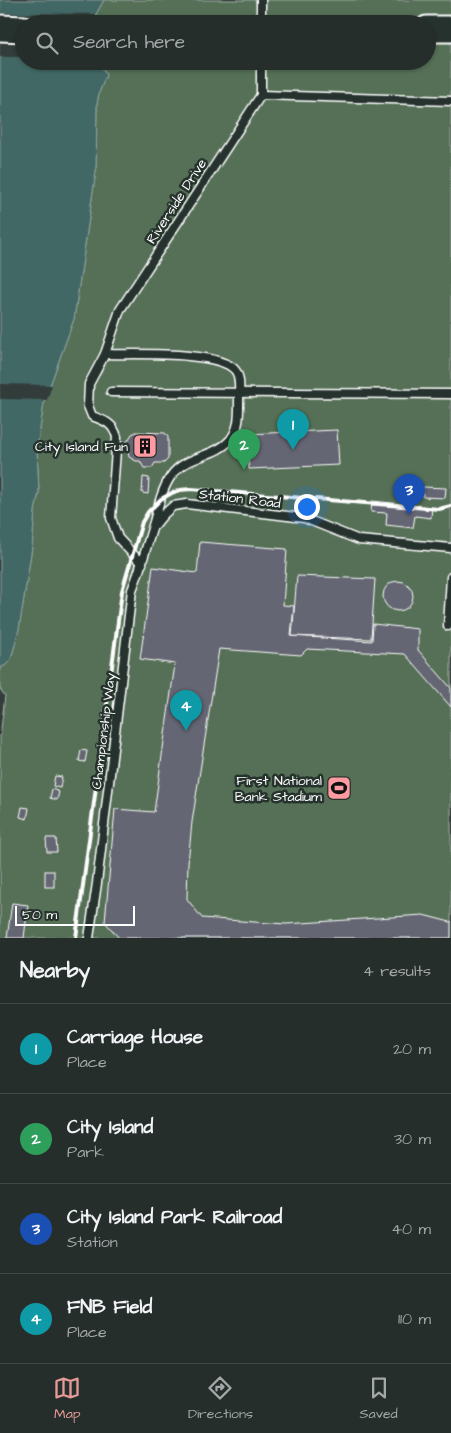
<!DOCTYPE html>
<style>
body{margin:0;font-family:"Architects Daughter",sans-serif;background:#2e3634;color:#f1f3f6}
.scale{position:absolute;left:15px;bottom:12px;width:120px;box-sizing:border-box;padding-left:5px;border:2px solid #fff;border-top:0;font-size:14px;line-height:18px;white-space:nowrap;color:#fff;-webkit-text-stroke:4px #26332d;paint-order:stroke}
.you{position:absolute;left:306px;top:506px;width:18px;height:18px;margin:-12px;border:4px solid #fff;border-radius:50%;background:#1a73e8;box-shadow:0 0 0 8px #1a73e833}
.badge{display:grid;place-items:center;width:32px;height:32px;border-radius:50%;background:#e69b98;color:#fff;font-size:16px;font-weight:700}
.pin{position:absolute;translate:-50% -41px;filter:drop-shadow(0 1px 2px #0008)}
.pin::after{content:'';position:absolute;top:26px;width:18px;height:15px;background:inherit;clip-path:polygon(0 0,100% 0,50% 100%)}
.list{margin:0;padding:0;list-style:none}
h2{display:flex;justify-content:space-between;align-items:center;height:65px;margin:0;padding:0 20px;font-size:21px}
h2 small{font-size:16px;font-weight:400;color:#a4a8a9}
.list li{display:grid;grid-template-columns:32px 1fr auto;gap:15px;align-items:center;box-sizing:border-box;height:90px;padding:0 20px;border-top:1px solid #424a48}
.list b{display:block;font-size:19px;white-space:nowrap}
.list p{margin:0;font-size:16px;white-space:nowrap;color:#a4a8a9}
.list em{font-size:16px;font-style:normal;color:#a4a8a9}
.icon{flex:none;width:28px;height:28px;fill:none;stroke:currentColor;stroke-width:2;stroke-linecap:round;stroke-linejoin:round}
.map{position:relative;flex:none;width:451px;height:938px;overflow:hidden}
.search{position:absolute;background:#262e2c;box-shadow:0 1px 4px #0004;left:15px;right:15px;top:15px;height:55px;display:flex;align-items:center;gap:12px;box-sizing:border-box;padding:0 18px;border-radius:28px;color:#a4a8a9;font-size:19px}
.sheet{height:425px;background:#262e2c}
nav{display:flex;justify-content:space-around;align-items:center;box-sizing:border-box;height:70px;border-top:1px solid #424a48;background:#262e2c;font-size:14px;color:#a4a8a9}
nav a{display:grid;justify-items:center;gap:2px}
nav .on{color:#e69b98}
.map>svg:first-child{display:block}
</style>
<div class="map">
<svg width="451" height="938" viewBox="0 0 451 938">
<rect width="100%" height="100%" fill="#333d3b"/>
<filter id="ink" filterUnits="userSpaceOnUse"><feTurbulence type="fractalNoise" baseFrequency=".02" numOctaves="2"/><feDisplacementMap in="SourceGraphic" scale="10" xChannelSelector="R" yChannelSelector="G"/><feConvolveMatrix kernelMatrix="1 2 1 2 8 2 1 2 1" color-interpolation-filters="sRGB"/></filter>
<g filter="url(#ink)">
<!-- green -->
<polygon fill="#547057" stroke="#aab8ab" points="104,0 451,0 451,938 0,938 0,737 5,696 0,689 0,668 6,665 11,659 19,629 32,547 35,511 39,492 37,449 44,402 74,319 96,171 97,104 99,93 106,75 99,61 427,61 427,24 96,24 96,14"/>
<!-- water -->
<polygon fill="#426765" stroke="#8ea4a3" points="0,0 104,0 96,14 96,24 24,24 24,61 99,61 106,75 99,93 97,104 96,171 74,319 44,402 37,449 39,492 35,511 32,547 19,629 11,659 6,665 0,668"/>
<!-- pier -->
<g fill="#333d3b">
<polygon points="0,13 96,14 95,24 24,24 24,57 0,57"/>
<polygon points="0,384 52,385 47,400 0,399"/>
</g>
<!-- building -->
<g fill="#656673" stroke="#fff">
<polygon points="337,430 339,465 249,469 247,434"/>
<polygon points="136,432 165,433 168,437 168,459 164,463 155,463 152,468 144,468 140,461 136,461 129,457 128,451 121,451 121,442 127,442 132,434"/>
<polygon points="143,477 149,478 148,494 142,493"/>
<polygon points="423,487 446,488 445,498 423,497"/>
<polygon points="372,501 432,507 431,518 415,516 413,528 386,525 387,513 371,512"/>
<polygon points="200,542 287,549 283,605 294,606 291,636 372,641 373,624 418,629 418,650 451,688 451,707 405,654 307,649 301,655 219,649 192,822 188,863 187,899 202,918 254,922 286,924 423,915 450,922 451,921 451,938 119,938 105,922 115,809 154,812 175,664 140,659 153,567 197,573"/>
<polygon points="297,576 375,579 371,639 292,636"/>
<circle cx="398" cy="596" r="15"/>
<polygon points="81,750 87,751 85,762 79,761"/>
<polygon points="55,776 62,777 60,788 53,786"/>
<polygon points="52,789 59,792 57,800 50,798"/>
<polygon points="22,807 29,808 27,819 20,817"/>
<polygon points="46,838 56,838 57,852 47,852"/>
<rect x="45" y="871" width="9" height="16"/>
<polygon points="12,903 28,905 24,938 7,938"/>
</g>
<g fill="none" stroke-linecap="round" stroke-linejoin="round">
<!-- lane casing -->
<g stroke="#fff" stroke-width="11">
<g id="lane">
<polyline points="261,24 261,0"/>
<polyline points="261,95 451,101"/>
<polyline points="111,392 451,394"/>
<polyline points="155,525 163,515 173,506 187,504 304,518 359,540 451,548"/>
<path d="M142,564L118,538L111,518L117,437C113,423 105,421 92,416L88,406L89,384L105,354L120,310L261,95V61"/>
<polyline points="448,626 451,577"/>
<path d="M89,938L97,883L132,590C141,568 147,545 154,522C158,507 162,489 171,476C185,455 215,458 231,439C240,427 239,413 239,399C239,390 241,377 235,370C218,350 132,355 105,354"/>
</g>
</g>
<!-- primary casing -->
<g stroke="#fff" stroke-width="29">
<g id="primary">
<polyline points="0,28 24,29"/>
<polyline points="427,29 451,29"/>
</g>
</g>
<!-- lane -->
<use href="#lane" stroke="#26332d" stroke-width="8"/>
<!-- primary -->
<use href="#primary" stroke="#26332d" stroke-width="25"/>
<!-- rail -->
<polyline stroke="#fff" stroke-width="4" points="76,938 122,591 142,522 148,512 161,499 172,493 180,490 191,489 439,509 451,506"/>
</g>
</g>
<!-- icons -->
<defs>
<g id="building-square" transform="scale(1.25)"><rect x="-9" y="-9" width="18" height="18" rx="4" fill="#ff9aa2" stroke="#26332d"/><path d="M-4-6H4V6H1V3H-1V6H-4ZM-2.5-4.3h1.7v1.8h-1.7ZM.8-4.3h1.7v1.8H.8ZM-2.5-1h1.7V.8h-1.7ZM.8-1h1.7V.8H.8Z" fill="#111"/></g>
<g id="stadium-square" transform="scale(1.25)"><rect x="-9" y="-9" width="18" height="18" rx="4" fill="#ff9aa2" stroke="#26332d"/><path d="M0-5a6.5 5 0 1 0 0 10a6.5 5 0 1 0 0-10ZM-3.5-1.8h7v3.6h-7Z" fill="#111"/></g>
</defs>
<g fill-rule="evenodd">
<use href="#building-square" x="145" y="446"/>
<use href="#stadium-square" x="339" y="788"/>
</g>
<g text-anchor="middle" stroke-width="5" stroke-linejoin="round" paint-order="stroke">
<!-- street labels -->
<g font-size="14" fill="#fff" stroke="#26332d">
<text transform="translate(176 201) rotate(-57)" y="5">Riverside Drive</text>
<text transform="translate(240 498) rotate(7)" y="5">Station Road</text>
<text transform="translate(103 731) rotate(-83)" y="5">Championship Way</text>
</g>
<!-- poi labels -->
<g font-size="14" fill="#fff" stroke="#26332d" text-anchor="end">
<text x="128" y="451">City Island Fun</text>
<text x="322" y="785">First National<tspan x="322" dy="16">Bank Stadium</tspan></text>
</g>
</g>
</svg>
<div class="scale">50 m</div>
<div class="you"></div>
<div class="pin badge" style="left:293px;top:450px;background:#0f9aa8">1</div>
<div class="pin badge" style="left:244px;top:470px;background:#2e9e5b">2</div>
<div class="pin badge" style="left:409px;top:515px;background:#1a4fb4">3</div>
<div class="pin badge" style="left:186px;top:731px;background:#0f9aa8">4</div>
<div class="search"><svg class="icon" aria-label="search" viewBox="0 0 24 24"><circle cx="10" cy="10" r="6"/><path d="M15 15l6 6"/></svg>Search here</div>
</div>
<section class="sheet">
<h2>Nearby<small>4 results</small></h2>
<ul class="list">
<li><span class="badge" style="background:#0f9aa8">1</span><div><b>Carriage House</b><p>Place</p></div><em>20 m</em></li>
<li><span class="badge" style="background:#2e9e5b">2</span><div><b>City Island</b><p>Park</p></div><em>30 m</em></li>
<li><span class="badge" style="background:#1a4fb4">3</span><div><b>City Island Park Railroad</b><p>Station</p></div><em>40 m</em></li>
<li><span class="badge" style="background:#0f9aa8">4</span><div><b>FNB Field</b><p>Place</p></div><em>110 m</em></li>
</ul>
</section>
<nav>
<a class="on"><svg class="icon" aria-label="map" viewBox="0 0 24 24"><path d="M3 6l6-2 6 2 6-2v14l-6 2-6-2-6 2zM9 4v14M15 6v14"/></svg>Map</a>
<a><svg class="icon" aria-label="directions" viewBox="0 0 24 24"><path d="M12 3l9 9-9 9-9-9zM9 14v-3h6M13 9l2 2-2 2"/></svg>Directions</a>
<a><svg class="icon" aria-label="saved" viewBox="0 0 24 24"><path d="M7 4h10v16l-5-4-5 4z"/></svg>Saved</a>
</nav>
